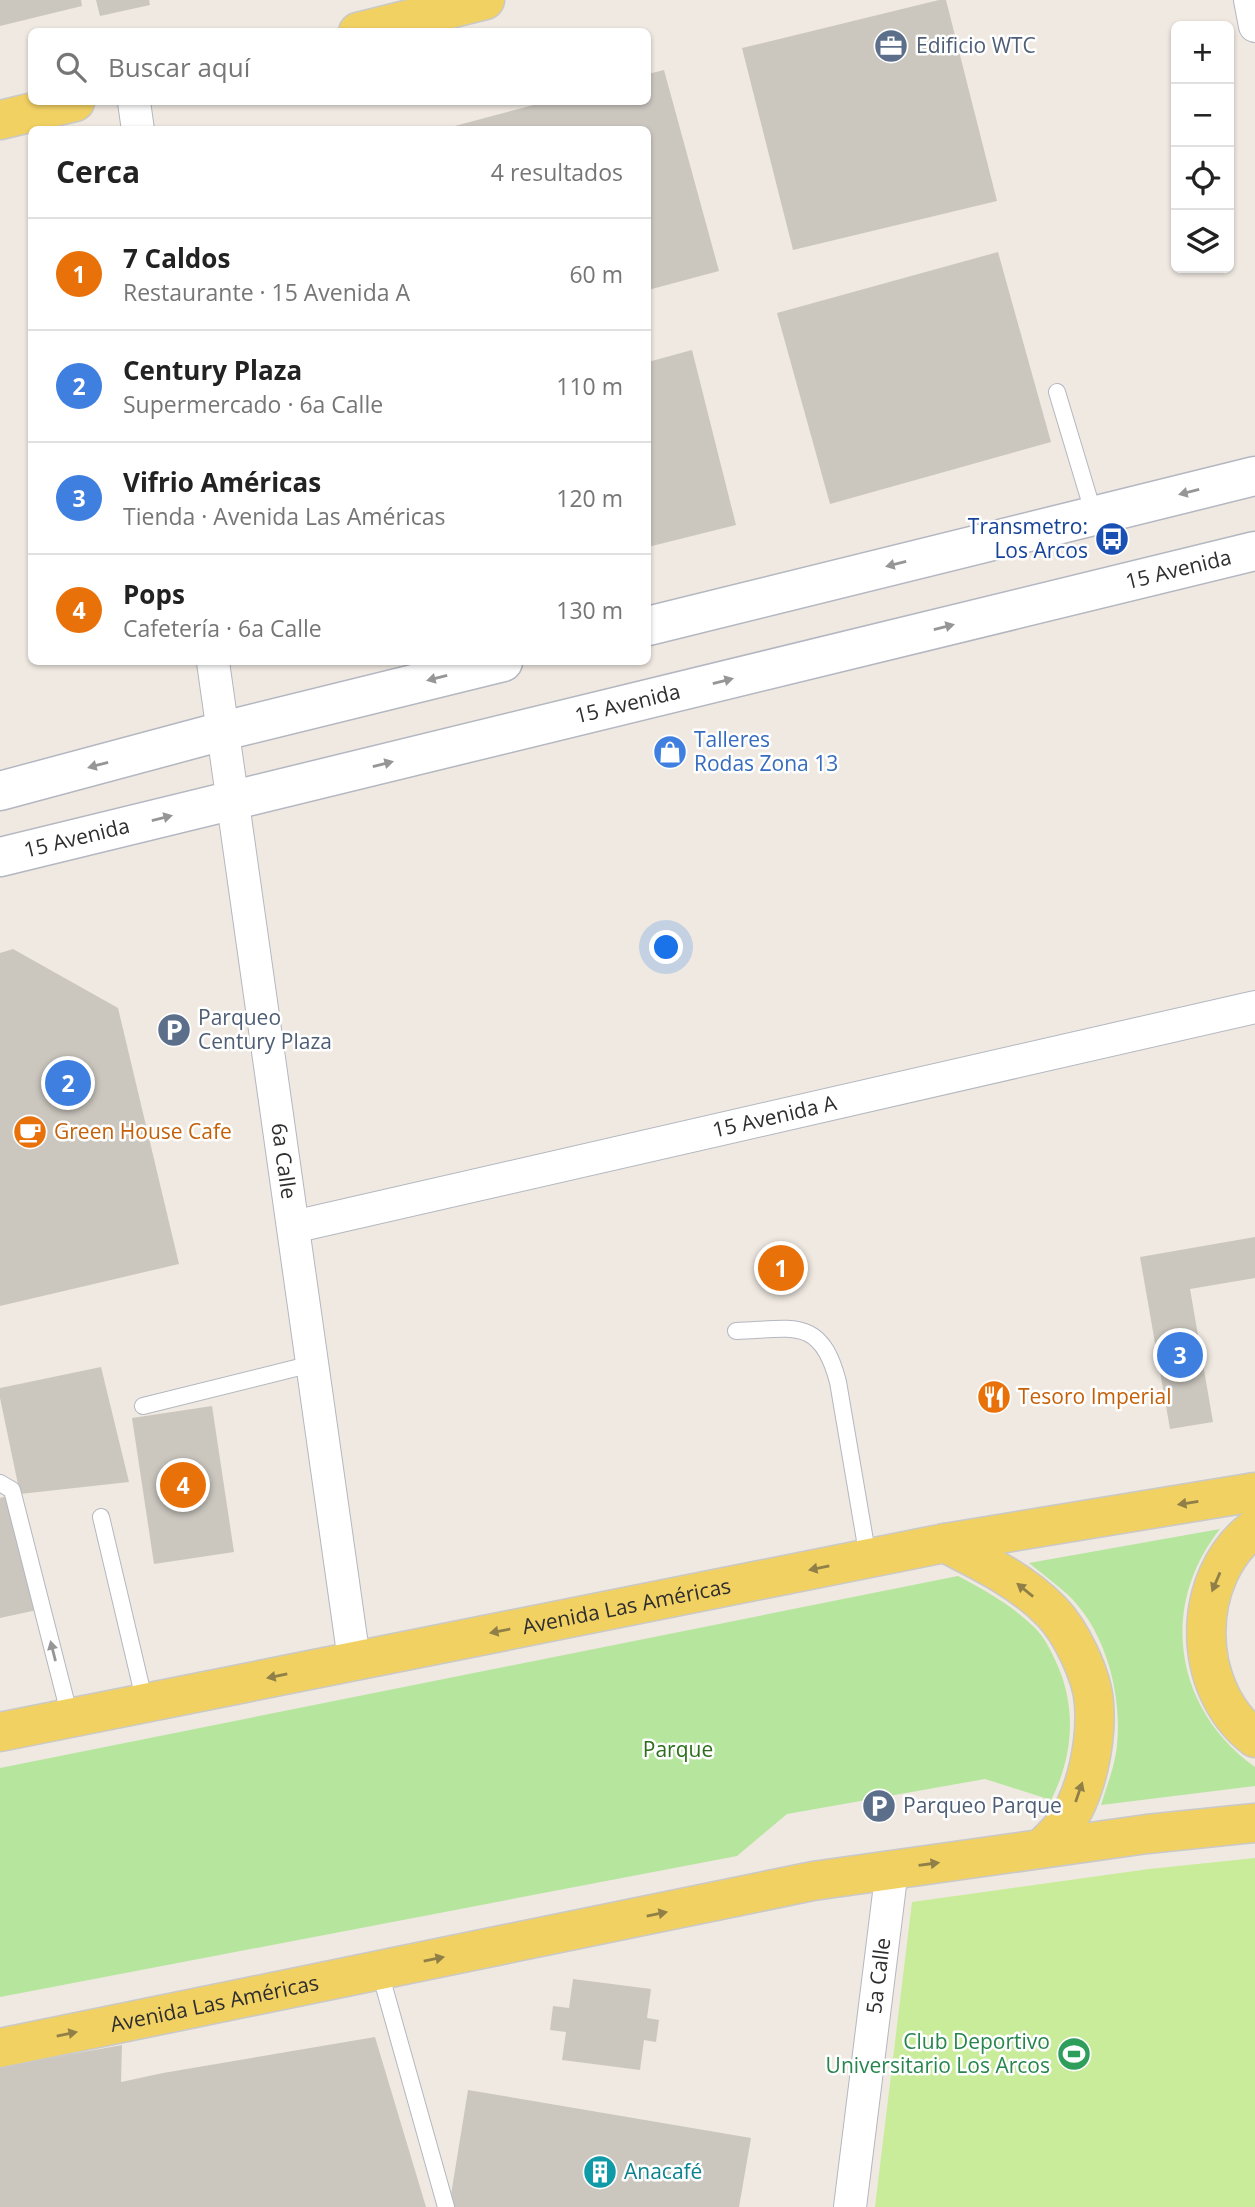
<!DOCTYPE html>
<html lang="es">
<meta charset="utf-8">
<style>
body{margin:0;font-family:"Open Sans",sans-serif;background:#f6f6f6;color:#222}
.controls{position:absolute;right:21px;top:21px;display:grid;overflow:hidden;border-radius:10px;box-shadow:0 2px 5px #0004}
.controls button{width:63px;height:63px;display:grid;place-items:center;padding:0;border:0;border-bottom:2px solid #e0e0e0;background:#fff;color:#222;font:35px sans-serif}
.you{position:absolute;left:667px;top:948px;width:24px;height:24px;margin:-18px;border:5px solid #fff;border-radius:50%;background:#1a73e8;box-shadow:0 0 0 10px #1a73e833}
.badge{display:grid;place-items:center;width:46px;height:46px;border-radius:50%;background:#b45309;color:#fff;font-size:23px;font-weight:700}
.pin{position:absolute;translate:-50% -50%;border:4px solid #fff;box-shadow:0 2px 7px #0006}
.list{margin:0;padding:0;list-style:none}
h2{display:flex;justify-content:space-between;align-items:center;height:91px;margin:0;padding:0 28px;font-size:30px}
h2 small{font-size:23px;font-weight:400;color:#767676}
.list li{display:grid;grid-template-columns:46px 1fr auto;gap:21px;align-items:center;box-sizing:border-box;height:112px;padding:0 28px;border-top:2px solid #e0e0e0}
.list b{display:block;font-size:26px;white-space:nowrap}
.list p{margin:0;font-size:23px;white-space:nowrap;color:#767676}
.list em{font-size:23px;font-style:normal;color:#767676}
.icon{flex:none;width:38px;height:38px;fill:none;stroke:currentColor;stroke-width:2;stroke-linecap:round;stroke-linejoin:round}
.map{position:relative;flex:none;width:1255px;height:2207px;overflow:hidden}
.search{position:absolute;background:#fff;box-shadow:0 2px 5px #0004;left:28px;top:28px;width:623px;height:77px;display:flex;align-items:center;gap:18px;box-sizing:border-box;padding:0 24px;border-radius:10px;color:#767676;font-size:26px}
.panel{position:absolute;background:#fff;box-shadow:0 2px 5px #0004;left:28px;top:126px;width:623px;height:539px;border-radius:10px}
.map>svg:first-child{display:block}
</style>
<div class="map">
<svg width="1255" height="2207" viewBox="0 0 1255 2207">
<rect width="100%" height="100%" fill="#efe9e1"/>
<!-- green -->
<g fill="#b6e59e">
<path d="M1220,1529C1158,1607 1175,1710 1255,1767V1786L1101,1805C1106,1788 1113,1771 1116,1753C1124,1700 1107,1631 1067,1594C1055,1583 1041,1573 1029,1563Z"/>
<path d="M958,1576C985,1590 1013,1606 1035,1628C1045,1638 1051,1651 1057,1664C1077,1709 1073,1757 1051,1800L985,1779L787,1814L737,1856L0,1997V1768Z"/>
</g>
<!-- pitch -->
<polygon fill="#c9ec9a" points="1255,1858 1255,2207 875,2207 912,1902 1149,1869"/>
<!-- building -->
<g fill="#cbc7bf">
<polygon points="0,0 81,0 82,6 0,26"/>
<polygon points="96,0 149,0 150,5 100,16"/>
<polygon points="939,0 946,0 997,201 793,250 742,48"/>
<polygon points="664,70 719,271 648,290 648,130 451,130 451,127 545,102 648,102 648,74"/>
<polygon points="998,252 1051,442 830,504 777,313"/>
<polygon points="692,350 736,525 648,547 648,362"/>
<polygon points="13,949 118,1008 179,1264 0,1306 0,953"/>
<polygon points="1255,1237 1255,1278 1190,1289 1213,1422 1170,1429 1140,1257"/>
<polygon points="101,1367 129,1482 20,1494 0,1398 0,1388"/>
<polygon points="212,1406 234,1552 154,1564 132,1418"/>
<polygon points="11,1495 37,1610 0,1618 0,1498"/>
<polygon points="573,1979 651,1989 647,2018 659,2020 656,2042 644,2040 640,2070 562,2060 566,2032 550,2030 553,2006 569,2008"/>
<polygon points="375,2037 426,2207 0,2207 0,2067 122,2045 121,2082 163,2073"/>
<polygon points="468,2090 751,2138 739,2207 449,2207"/>
</g>
<g fill="none" stroke-linecap="round" stroke-linejoin="round">
<!-- lane casing -->
<g stroke="#b4b7c1" stroke-width="18">
<g id="lane">
<polyline points="1057,392 1094,515"/>
<path d="M736,1331C793,1329 821,1316 838,1382L868,1558"/>
<polyline points="143,1406 312,1364"/>
<polyline points="0,1483 12,1490 70,1717"/>
<polyline points="101,1517 145,1703"/>
<polyline points="379,1969 446,2207"/>
</g>
</g>
<!-- street casing -->
<g stroke="#b4b7c1" stroke-width="34">
<g id="street">
<polyline points="1250,0 1255,26"/>
<polyline points="134,102 138,130"/>
<path id="s1" d="M213,662L354,1660"/>
<path id="s2" d="M293,1227L1255,1007"/>
<path id="s3" d="M850,2207L892,1869"/>
</g>
</g>
<!-- secondary casing -->
<g stroke="#b4b7c1" stroke-width="41">
<g id="secondary">
<polyline points="648,626 1255,476"/>
<polyline points="0,791 223,731 503,662"/>
<path id="s4" d="M0,857L1255,551"/>
</g>
</g>
<!-- primary casing -->
<g stroke="#c9c9c9" stroke-width="41">
<g id="primary">
<polyline points="358,32 485,0"/>
<polyline points="0,120 75,102"/>
<path d="M1255,1528C1190,1577 1190,1688 1255,1738"/>
<path d="M945,1543C982,1562 1022,1581 1052,1612C1071,1632 1092,1675 1094,1703C1097,1740 1087,1794 1064,1825C1058,1833 1049,1841 1042,1848"/>
<path id="s5" d="M0,1732L945,1543L1255,1492"/>
<path id="s6" d="M0,2048L813,1881L1147,1834L1255,1823"/>
</g>
</g>
<!-- lane -->
<use href="#lane" stroke="#fff" stroke-width="16"/>
<!-- street -->
<use href="#street" stroke="#fff" stroke-width="32"/>
<!-- secondary -->
<use href="#secondary" stroke="#fff" stroke-width="38"/>
<!-- primary -->
<use href="#primary" stroke="#f2d163" stroke-width="38"/>
</g>
<!-- one-way arrows -->
<defs><path id="oneway-solid" d="M-6-.8H1V-3.2L6.5 0L1 3.2V.8H-6Z" transform="scale(1.75)"/></defs>
<g fill="#969696">
<use href="#oneway-solid" transform="translate(1189 492) rotate(166)"/>
<use href="#oneway-solid" transform="translate(896 564) rotate(166)"/>
<use href="#oneway-solid" transform="translate(944 627) rotate(-14)"/>
<use href="#oneway-solid" transform="translate(437 678) rotate(166)"/>
<use href="#oneway-solid" transform="translate(723 681) rotate(-14)"/>
<use href="#oneway-solid" transform="translate(383 764) rotate(-14)"/>
<use href="#oneway-solid" transform="translate(98 765) rotate(165)"/>
<use href="#oneway-solid" transform="translate(162 818) rotate(-14)"/>
<use href="#oneway-solid" transform="translate(53 1651) rotate(-104)"/>
</g>
<g fill="#908048">
<use href="#oneway-solid" transform="translate(1188 1503) rotate(171)"/>
<use href="#oneway-solid" transform="translate(819 1568) rotate(169)"/>
<use href="#oneway-solid" transform="translate(1216 1582) rotate(113)"/>
<use href="#oneway-solid" transform="translate(1025 1590) rotate(-141)"/>
<use href="#oneway-solid" transform="translate(500 1631) rotate(169)"/>
<use href="#oneway-solid" transform="translate(277 1676) rotate(168)"/>
<use href="#oneway-solid" transform="translate(1079 1792) rotate(-71)"/>
<use href="#oneway-solid" transform="translate(929 1864) rotate(-8)"/>
<use href="#oneway-solid" transform="translate(657 1914) rotate(-11)"/>
<use href="#oneway-solid" transform="translate(434 1959) rotate(-11)"/>
<use href="#oneway-solid" transform="translate(67 2034) rotate(-12)"/>
</g>
<!-- icons -->
<defs>
<g id="office-disc" transform="scale(1.75)"><circle r="9.5" fill="#5c6f8a" stroke="#fff"/><path d="M-6-3h4V-5.5h4V-3h4V5H-6ZM-1-4.5V-3h2v-1.5ZM-6 0V1H6V0Z" fill="#fff"/></g>
<g id="bus-disc" transform="scale(1.75)"><circle r="9.5" fill="#1a4fb4" stroke="#fff"/><path d="M-5-6H5V4H4V6H2V4H-2V6H-4V4H-5ZM-3.5-4V0h7V-4ZM-3.5 1.2v1.5H-2V1.2ZM2 1.2v1.5H3.5V1.2Z" fill="#fff"/></g>
<g id="shop-disc" transform="scale(1.75)"><circle r="9.5" fill="#3f7fe0" stroke="#fff"/><path d="M-5-2.5h2.3a2.7 3.5 0 0 1 5.4 0H5L5.5 6h-11ZM-1.5-2.5h3a1.5 2.3 0 0 0-3 0Z" fill="#fff"/></g>
<g id="parking-disc" transform="scale(1.75)"><circle r="9.5" fill="#5c6f8a" stroke="#fff"/><path d="M-3.5-5.5H1a3.5 3.5 0 0 1 0 7H-1V5.5H-3.5ZM-1-3.4V-.6H.8a1.4 1.4 0 0 0 0-2.8Z" fill="#fff"/></g>
<g id="cafe-disc" transform="scale(1.75)"><circle r="9.5" fill="#e8710a" stroke="#fff"/><path d="M-5.5-4.5H6V0H3Q3 3.5 0 3.5H-2.5Q-5.5 3.5-5.5 0ZM3-3.2v2h1.7v-2ZM-6 4.5H4V6H-6Z" fill="#fff"/></g>
<g id="restaurant-disc" transform="scale(1.75)"><circle r="9.5" fill="#e8710a" stroke="#fff"/><path d="M-5-6h1v4h1v-4h1v4h1v-4h1v5L-1.5 .5V6h-2V.5L-5-1ZM5-6V6H3V1.5H1.5Q1.5-4 5-6Z" fill="#fff"/></g>
<g id="stadium-disc" transform="scale(1.75)"><circle r="9.5" fill="#2e9e5b" stroke="#fff"/><path d="M0-5a6.5 5 0 1 0 0 10a6.5 5 0 1 0 0-10ZM-3.5-1.8h7v3.6h-7Z" fill="#fff"/></g>
<g id="building-disc" transform="scale(1.75)"><circle r="9.5" fill="#0f9aa8" stroke="#fff"/><path d="M-4-6H4V6H1V3H-1V6H-4ZM-2.5-4.3h1.7v1.8h-1.7ZM.8-4.3h1.7v1.8H.8ZM-2.5-1h1.7V.8h-1.7ZM.8-1h1.7V.8H.8Z" fill="#fff"/></g>
</defs>
<g fill-rule="evenodd">
<use href="#office-disc" x="891" y="46"/>
<use href="#bus-disc" x="1112" y="539"/>
<use href="#shop-disc" x="670" y="752"/>
<use href="#parking-disc" x="174" y="1030"/>
<use href="#cafe-disc" x="30" y="1132"/>
<use href="#restaurant-disc" x="994" y="1397"/>
<use href="#parking-disc" x="879" y="1806"/>
<use href="#stadium-disc" x="1074" y="2054"/>
<use href="#building-disc" x="600" y="2172"/>
</g>
<g text-anchor="middle" stroke-width="5" stroke-linejoin="round" paint-order="stroke">
<!-- service labels -->
<g font-size="21" fill="#4e5e75" stroke="#fff" text-anchor="start">
<text x="916" y="53">Edificio WTC</text>
<text x="198" y="1025">Parqueo<tspan x="198" dy="24">Century Plaza</tspan></text>
<text x="903" y="1813">Parqueo Parque</text>
</g>
<!-- transit labels -->
<g font-size="21" fill="#164399" stroke="#fff" text-anchor="end">
<text x="1088" y="534">Transmetro:<tspan x="1088" dy="24">Los Arcos</tspan></text>
</g>
<!-- street labels -->
<g font-size="21" fill="#2e2e2e" stroke="#fff">
<text dy="7" stroke="none"><textPath href="#s4" startOffset="1213">15 Avenida</textPath></text>
<text dy="7" stroke="none"><textPath href="#s4" startOffset="646">15 Avenida</textPath></text>
<text dy="7" stroke="none"><textPath href="#s4" startOffset="79">15 Avenida</textPath></text>
<text dy="7" stroke="none"><textPath href="#s2" startOffset="494">15 Avenida A</textPath></text>
<text dy="7" stroke="none"><textPath href="#s1" startOffset="504">6a Calle</textPath></text>
<text dy="7" stroke="none"><textPath href="#s5" startOffset="639">Avenida Las Américas</textPath></text>
<text dy="7" stroke="none"><textPath href="#s3" startOffset="233">5a Calle</textPath></text>
<text dy="7" stroke="none"><textPath href="#s6" startOffset="219">Avenida Las Américas</textPath></text>
</g>
<!-- shop labels -->
<g font-size="21" fill="#366cbe" stroke="#fff" text-anchor="start">
<text x="694" y="747">Talleres<tspan x="694" dy="24">Rodas Zona 13</tspan></text>
</g>
<!-- food labels -->
<g font-size="21" fill="#c56008" stroke="#fff" text-anchor="start">
<text x="54" y="1139">Green House Cafe</text>
<text x="1018" y="1404">Tesoro Imperial</text>
</g>
<!-- park labels -->
<g font-size="21" fill="#2c6e1b" stroke="#fff">
<text x="678" y="1757">Parque</text>
</g>
<!-- leisure labels -->
<g font-size="21" fill="#27864d" stroke="#fff" text-anchor="end">
<text x="1050" y="2049">Club Deportivo<tspan x="1050" dy="24">Universitario Los Arcos</tspan></text>
</g>
<!-- culture labels -->
<g font-size="21" fill="#0d838f" stroke="#fff" text-anchor="start">
<text x="624" y="2179">Anacafé</text>
</g>
</g>
</svg>
<div class="controls">
<button>+</button>
<button>−</button>
<button><svg class="icon" aria-label="locate" viewBox="0 0 24 24"><circle cx="12" cy="12" r="6"/><path d="M12 2v4M12 18v4M2 12h4M18 12h4"/></svg></button>
<button><svg class="icon" aria-label="layers" viewBox="0 0 24 24"><path d="M12 4l9 5-9 5-9-5zM3 14l9 5 9-5"/></svg></button>
</div>
<div class="you"></div>
<div class="pin badge" style="left:781px;top:1268px;background:#e8710a">1</div>
<div class="pin badge" style="left:68px;top:1083px;background:#3f7fe0">2</div>
<div class="pin badge" style="left:1180px;top:1355px;background:#3f7fe0">3</div>
<div class="pin badge" style="left:183px;top:1485px;background:#e8710a">4</div>
<div class="search"><svg class="icon" aria-label="search" viewBox="0 0 24 24"><circle cx="10" cy="10" r="6"/><path d="M15 15l6 6"/></svg>Buscar aquí</div>
<section class="panel">
<h2>Cerca<small>4 resultados</small></h2>
<ul class="list">
<li><span class="badge" style="background:#e8710a">1</span><div><b>7 Caldos</b><p>Restaurante · 15 Avenida A</p></div><em>60 m</em></li>
<li><span class="badge" style="background:#3f7fe0">2</span><div><b>Century Plaza</b><p>Supermercado · 6a Calle</p></div><em>110 m</em></li>
<li><span class="badge" style="background:#3f7fe0">3</span><div><b>Vifrio Américas</b><p>Tienda · Avenida Las Américas</p></div><em>120 m</em></li>
<li><span class="badge" style="background:#e8710a">4</span><div><b>Pops</b><p>Cafetería · 6a Calle</p></div><em>130 m</em></li>
</ul>
</section>
</div>
